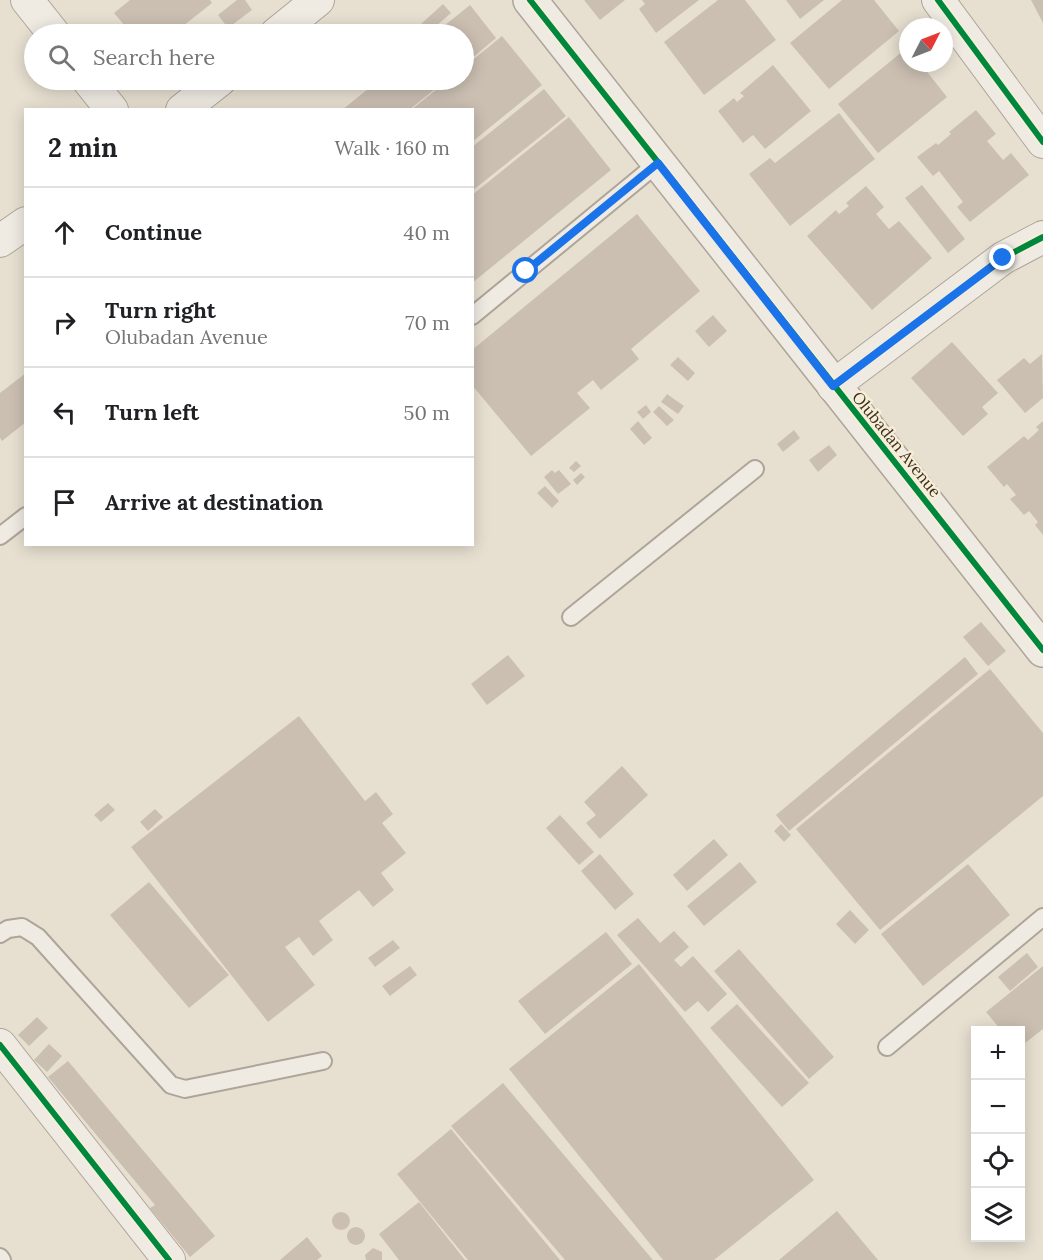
<!DOCTYPE html>
<meta charset="utf-8">
<style>
body{margin:0;font-family:Lora,serif;background:#f6f6f6;color:#202124}
.controls{position:absolute;right:18px;bottom:18px;display:grid;overflow:hidden;border-radius:0px;box-shadow:0 3px 15px #0003}
.controls button{width:54px;height:54px;display:grid;place-items:center;padding:0;border:0;border-bottom:2px solid #e0e0e0;background:#fff;color:#202124;font:30px sans-serif}
.compass{position:absolute;left:899px;top:18px;width:54px;height:54px;border-radius:50%;background:#fff;box-shadow:0 3px 15px #0003;rotate:48deg}
.stop{position:absolute;width:18px;height:18px;margin:-14px;border:4px solid #1a73e8;border-radius:50%;background:#fff}
.stop.end{background:#1a73e8;border-color:#fff;box-shadow:0 2px 6px #0008}
.list{margin:0;padding:0;list-style:none}
h2{display:flex;justify-content:space-between;align-items:center;height:78px;margin:0;padding:0 24px;font-size:26px}
h2 small{font-size:20px;font-weight:400;color:#757577}
.list li{display:grid;grid-template-columns:39px 1fr auto;gap:18px;align-items:center;box-sizing:border-box;height:90px;padding:0 24px;border-top:2px solid #e0e0e0}
.list b{display:block;font-size:22px;white-space:nowrap}
.list p{margin:0;font-size:20px;white-space:nowrap;color:#757577}
.list em{font-size:20px;font-style:normal;color:#757577}
.icon{flex:none;width:33px;height:33px;fill:none;stroke:currentColor;stroke-width:2;stroke-linecap:round;stroke-linejoin:round}
.map{position:relative;flex:none;width:1043px;height:1260px;overflow:hidden}
.search{position:absolute;background:#fff;box-shadow:0 3px 15px #0003;left:24px;top:24px;width:450px;height:66px;display:flex;align-items:center;gap:15px;box-sizing:border-box;padding:0 21px;border-radius:33px;color:#757577;font-size:22px}
.panel{position:absolute;background:#fff;box-shadow:0 3px 15px #0003;left:24px;top:108px;width:450px;height:438px;border-radius:0px}
.map>svg:first-child{display:block}
</style>
<div class="map">
<svg width="1043" height="1260" viewBox="0 0 1043 1260">
<rect width="100%" height="100%" fill="#e7e0d1"/>
<!-- building -->
<g fill="#cbbfb2">
<polygon points="130,0 210,0 212,3 173,34 132,34 114,13"/>
<polygon points="237,0 245,0 252,10 228,28 218,15"/>
<polygon points="584,0 625,0 600,20"/>
<polygon points="642,0 699,0 656,33 639,9 645,4"/>
<polygon points="718,0 745,0 776,40 704,95 664,42"/>
<polygon points="786,0 824,0 800,19"/>
<polygon points="842,0 874,0 899,31 829,89 790,43"/>
<polygon points="1031,0 1043,0 1043,23"/>
<polygon points="443,4 451,13 428,33 421,24"/>
<polygon points="470,5 496,38 464,65 464,34 434,34"/>
<polygon points="502,36 542,85 472,142 472,110 411,110 448,80 464,80 464,67"/>
<polygon points="908,47 908,63 920,63 947,97 878,153 838,104"/>
<polygon points="773,65 811,111 765,149 753,135 743,143 718,111 734,98 737,102 744,96 740,93"/>
<polygon points="379,80 446,80 409,110 342,110"/>
<polygon points="544,89 566,116 472,191 472,147"/>
<polygon points="976,110 996,134 987,141 1003,160 1011,153 1029,175 970,222 957,207 963,202 939,171 933,176 917,157 936,143 938,145 951,134 949,132"/>
<polygon points="839,113 875,159 790,226 749,174 770,158 775,163"/>
<polygon points="569,117 611,170 472,283 472,195"/>
<polygon points="922,185 965,239 948,253 905,198"/>
<polygon points="866,186 884,207 876,214 889,229 899,221 932,258 872,310 807,236 836,210 839,214 849,206 846,203"/>
<polygon points="637,214 700,291 631,349 639,359 601,390 593,380 577,393 590,408 531,456 472,385 472,350"/>
<polygon points="713,315 727,331 709,347 695,331"/>
<polygon points="952,342 998,393 982,407 988,414 963,436 911,378"/>
<polygon points="1042,354 1043,398 1025,413 997,380 1024,358 1030,364"/>
<polygon points="678,357 695,373 688,381 670,365"/>
<polygon points="26,373 26,422 2,441 0,438 0,393"/>
<polygon points="667,394 684,406 678,414 661,402"/>
<polygon points="646,405 651,412 643,419 637,412"/>
<polygon points="659,406 674,420 667,426 653,412"/>
<polygon points="638,421 652,438 644,445 630,429"/>
<polygon points="1043,421 1043,535 1035,525 1038,522 1029,511 1024,515 1010,499 1016,495 1007,484 1004,487 987,467 1024,436 1028,440 1039,430 1036,427"/>
<polygon points="794,430 800,438 783,452 777,444"/>
<polygon points="829,445 837,455 818,472 809,460"/>
<polygon points="576,461 581,466 574,472 569,468"/>
<polygon points="552,470 555,473 559,470 571,484 558,494 544,477"/>
<polygon points="581,473 585,477 577,485 573,480"/>
<polygon points="545,486 559,501 552,508 537,493"/>
<polygon points="981,622 1006,651 988,666 963,637"/>
<polygon points="508,655 525,676 487,705 471,684"/>
<polygon points="965,657 978,674 789,831 776,815"/>
<polygon points="990,669 1043,733 1043,796 880,930 796,829"/>
<polygon points="299,716 365,801 376,792 393,814 382,823 406,853 381,873 394,890 373,907 359,890 319,921 333,940 313,956 299,937 285,947 315,985 268,1022 131,847"/>
<polygon points="622,766 648,795 600,839 586,823 596,815 584,802"/>
<polygon points="108,803 115,810 101,822 94,815"/>
<polygon points="155,809 163,817 148,831 140,822"/>
<polygon points="560,815 594,852 579,865 546,828"/>
<polygon points="781,824 791,835 784,842 774,831"/>
<polygon points="714,839 728,855 687,891 673,875"/>
<polygon points="600,854 634,894 615,910 581,871"/>
<polygon points="740,862 757,882 704,926 687,906"/>
<polygon points="968,864 1010,915 923,986 881,934"/>
<polygon points="149,882 229,975 189,1008 110,915"/>
<polygon points="850,910 869,930 855,944 836,924"/>
<polygon points="638,918 660,943 674,931 689,947 674,960 681,967 693,956 727,994 708,1012 698,1001 685,1012 617,935"/>
<polygon points="606,932 632,964 545,1034 518,1001"/>
<polygon points="393,940 400,948 375,967 368,958"/>
<polygon points="739,949 834,1057 809,1079 714,971"/>
<polygon points="1027,953 1038,967 1010,991 998,977"/>
<polygon points="639,964 814,1180 714,1260 663,1260 509,1069"/>
<polygon points="410,966 417,975 390,996 382,986"/>
<polygon points="1043,966 1043,1029 1020,1047 1020,1030 1001,1030 986,1012"/>
<polygon points="737,1004 809,1083 782,1107 710,1028"/>
<polygon points="37,1017 48,1028 29,1046 18,1035"/>
<polygon points="49,1044 62,1056 47,1072 34,1060"/>
<polygon points="68,1061 215,1236 190,1257 150,1208 155,1205 48,1077"/>
<polygon points="503,1083 653,1260 565,1260 451,1126"/>
<polygon points="451,1129 560,1260 468,1260 397,1174"/>
<polygon points="419,1202 465,1260 399,1260 379,1234"/>
<polygon points="837,1211 878,1260 779,1260"/>
<circle cx="341" cy="1221" r="9"/>
<circle cx="356" cy="1236" r="9"/>
<polygon points="307,1237 322,1256 317,1260 280,1260"/>
<polygon points="373,1248 382,1252 382,1260 366,1260 365,1255"/>
</g>
<g fill="none" stroke-linecap="round" stroke-linejoin="round">
<!-- service casing -->
<g stroke="#ada599" stroke-width="20">
<g id="service">
<polyline points="472,316 658,163"/>
<polyline points="0,536 26,516"/>
<polyline points="571,617 755,469"/>
<polyline points="0,934 8,929 22,927 38,937 171,1085 185,1089 323,1061"/>
<polyline points="887,1047 1043,917"/>
<polyline points="0,1257 2,1260"/>
</g>
</g>
<!-- minor casing -->
<g stroke="#ada599" stroke-width="34">
<g id="minor">
<polyline points="27,0 54,34"/>
<polyline points="938,0 1043,142"/>
<polyline points="276,34 318,0"/>
<polyline points="88,80 112,110"/>
<polyline points="182,110 220,80"/>
<polyline points="0,241 26,223"/>
<polyline points="833,386 1003,258 1043,237"/>
<polyline points="0,1045 169,1260"/>
</g>
</g>
<!-- tertiary casing -->
<g stroke="#ada599" stroke-width="36">
<polyline id="tertiary" points="530,0 1043,650"/>
</g>
<!-- service -->
<use href="#service" stroke="#efebe3" stroke-width="16"/>
<!-- minor -->
<use href="#minor" stroke="#efebe3" stroke-width="32"/>
<!-- tertiary -->
<use href="#tertiary" stroke="#efebe3" stroke-width="33"/>
<!-- cycleway casing -->
<g stroke="#f7eed8" stroke-width="10">
<g id="cycleway">
<polyline points="530,0 1043,650"/>
<polyline points="938,0 1043,142"/>
<polyline points="833,386 1003,258 1043,237"/>
<polyline points="0,1045 169,1260"/>
</g>
</g>
<!-- cycleway -->
<use href="#cycleway" stroke="#00873e" stroke-width="6"/>
</g>
<g fill="none" stroke-linecap="round" stroke-linejoin="round">
<!-- route -->
<polyline stroke="#1a73e8" stroke-width="8" points="526,271 658,163 833,386 1003,258"/>
</g>
<g text-anchor="middle" stroke-width="5" stroke-linejoin="round" paint-order="stroke">
<!-- street labels -->
<g font-size="16" fill="#3d2e20" stroke="#f7eed8">
<text transform="translate(897 444) rotate(51)" y="6">Olubadan Avenue</text>
</g>
</g>
</svg>
<div class="controls">
<button>+</button>
<button>−</button>
<button><svg class="icon" aria-label="locate" viewBox="0 0 24 24"><circle cx="12" cy="12" r="6"/><path d="M12 2v4M12 18v4M2 12h4M18 12h4"/></svg></button>
<button><svg class="icon" aria-label="layers" viewBox="0 0 24 24"><path d="M12 4l9 5-9 5-9-5zM3 14l9 5 9-5"/></svg></button>
</div>
<svg class="compass" viewBox="-18 -18 36 36"><path d="M0-13l5 13h-10z" fill="#e53935"/><path d="M0 13l5-13h-10z" fill="#757577"/></svg>
<div class="stop" style="left:526px;top:271px"></div>
<div class="stop end" style="left:1003px;top:258px"></div>
<div class="search"><svg class="icon" aria-label="search" viewBox="0 0 24 24"><circle cx="10" cy="10" r="6"/><path d="M15 15l6 6"/></svg>Search here</div>
<section class="panel">
<h2>2 min<small>Walk · 160 m</small></h2>
<ul class="list">
<li><svg class="icon" aria-label="ahead" viewBox="0 0 24 24"><path d="M12 20V5M6 11l6-6 6 6"/></svg><div><b>Continue</b></div><em>40 m</em></li>
<li><svg class="icon" aria-label="right" viewBox="0 0 24 24"><path d="M7 20v-9h11M14 6l5 5-5 5"/></svg><div><b>Turn right</b><p>Olubadan Avenue</p></div><em>70 m</em></li>
<li><svg class="icon" aria-label="left" viewBox="0 0 24 24"><path d="M17 20v-9H6M10 6l-5 5 5 5"/></svg><div><b>Turn left</b></div><em>50 m</em></li>
<li><svg class="icon" aria-label="arrive" viewBox="0 0 24 24"><path d="M6 21V4h12l-3 4 3 4H6"/></svg><div><b>Arrive at destination</b></div></li>
</ul>
</section>
</div>
